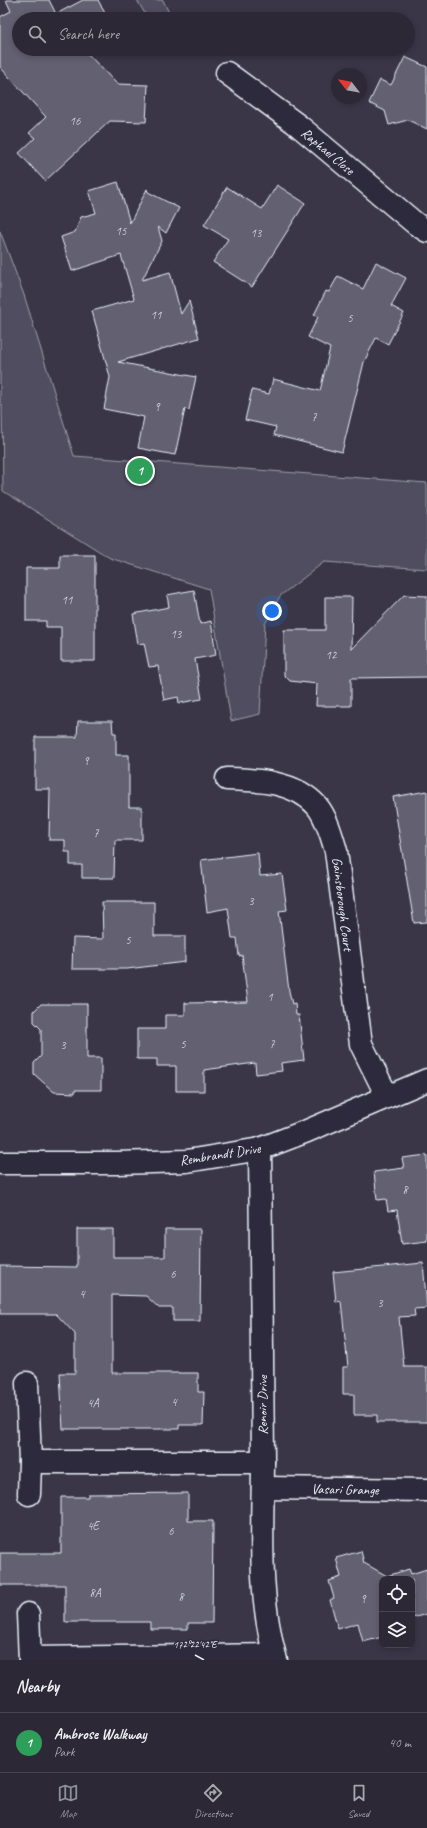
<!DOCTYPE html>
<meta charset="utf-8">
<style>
body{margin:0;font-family:Caveat,sans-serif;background:#34303e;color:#f1f3f6}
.controls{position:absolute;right:12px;bottom:12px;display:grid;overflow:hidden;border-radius:8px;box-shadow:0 2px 6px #0003}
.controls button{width:36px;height:36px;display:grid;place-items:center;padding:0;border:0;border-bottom:1px solid #484451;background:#2c2836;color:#f1f3f6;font:20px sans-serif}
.compass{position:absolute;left:331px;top:68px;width:36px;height:36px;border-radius:50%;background:#2c2836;box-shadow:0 2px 6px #0003;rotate:301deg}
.you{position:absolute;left:272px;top:611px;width:14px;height:14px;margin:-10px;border:3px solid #fff;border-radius:50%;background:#1a73e8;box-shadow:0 0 0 6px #1a73e833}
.badge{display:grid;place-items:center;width:26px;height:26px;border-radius:50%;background:#8c9099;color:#fff;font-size:13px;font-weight:700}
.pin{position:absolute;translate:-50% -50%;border:2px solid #fff;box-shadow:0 1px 4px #0006}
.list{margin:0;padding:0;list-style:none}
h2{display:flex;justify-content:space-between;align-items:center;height:52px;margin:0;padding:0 16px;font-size:17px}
h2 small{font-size:13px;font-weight:400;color:#a6a6ad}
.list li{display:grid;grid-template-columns:26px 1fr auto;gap:12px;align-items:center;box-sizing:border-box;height:60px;padding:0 16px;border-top:1px solid #484451}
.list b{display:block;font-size:15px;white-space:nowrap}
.list p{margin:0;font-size:13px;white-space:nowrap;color:#a6a6ad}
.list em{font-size:13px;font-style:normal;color:#a6a6ad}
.icon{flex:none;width:22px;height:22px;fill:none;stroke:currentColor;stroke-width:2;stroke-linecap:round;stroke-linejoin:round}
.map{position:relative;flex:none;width:427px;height:1660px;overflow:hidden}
.search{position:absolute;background:#2c2836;box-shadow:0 2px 6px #0003;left:12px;right:12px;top:12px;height:44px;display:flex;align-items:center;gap:10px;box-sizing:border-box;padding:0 14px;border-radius:22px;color:#a6a6ad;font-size:15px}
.sheet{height:112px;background:#2c2836}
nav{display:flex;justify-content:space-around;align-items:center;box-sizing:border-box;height:56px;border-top:1px solid #484451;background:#2c2836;font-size:11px;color:#a6a6ad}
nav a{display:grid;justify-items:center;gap:2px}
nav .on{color:#8c9099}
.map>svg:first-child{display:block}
</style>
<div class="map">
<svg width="427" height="1660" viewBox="0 0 427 1660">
<rect width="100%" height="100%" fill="#3a3648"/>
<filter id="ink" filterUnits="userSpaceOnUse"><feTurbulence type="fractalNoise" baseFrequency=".025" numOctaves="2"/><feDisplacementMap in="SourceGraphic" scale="8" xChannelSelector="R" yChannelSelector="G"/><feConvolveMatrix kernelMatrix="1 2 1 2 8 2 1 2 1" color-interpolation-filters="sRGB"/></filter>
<g filter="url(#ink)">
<!-- green -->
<g fill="#504e5f" stroke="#9ca0ac">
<polygon points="137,0 163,0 170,15 167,19 148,19"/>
<polygon points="0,231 24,295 74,456 427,483 427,569 324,562 280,596 265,624 260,714 231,721 209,589 110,558 3,491 2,405 0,403"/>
</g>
<!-- building -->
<g fill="#636171" stroke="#e8f1f8">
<polygon points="6,0 49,0 56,14 83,0 98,0 108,19 19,19 19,49 83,49 117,84 148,85 146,122 110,121 45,181 19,153 35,138 29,133 46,117 0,67 0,17 11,11"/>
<polygon points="405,57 427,67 427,129 408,120 389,125 385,111 369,103 380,80 391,85"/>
<polygon points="118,182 130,223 147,189 148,192 179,208 166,233 158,227 162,241 142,280 170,272 181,314 189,301 199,338 118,362 196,377 189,410 185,409 175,455 138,448 144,417 104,409 110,377 92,311 134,299 121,255 72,271 61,237 75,232 81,217 96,213 89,191"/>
<polygon points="277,185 305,203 252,287 213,262 228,239 204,225 227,187 262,209"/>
<polygon points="376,262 406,278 391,306 404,313 388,344 376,338 364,362 342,452 274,435 276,427 245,420 252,390 269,394 273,379 320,391 330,348 308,337 318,317 314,315 326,291 329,292 338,276 363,289"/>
<polygon points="60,555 95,555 95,661 61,661 61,627 46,627 46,621 26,621 26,568 60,568"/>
<polygon points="194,590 200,624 211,621 216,655 195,659 202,699 179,703 178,697 164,700 158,666 149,667 144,643 138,644 133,614 169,607 167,595"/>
<polygon points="404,595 427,596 427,677 351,678 351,706 316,706 317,684 290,681 284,675 284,630 325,630 325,597 352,597 351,649"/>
<polygon points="78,721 112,721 113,733 116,733 116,755 129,755 129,807 142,807 142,840 115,840 114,878 82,878 82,865 70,865 70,852 65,852 65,840 49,840 50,789 35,789 35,737 77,737"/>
<polygon points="427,791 427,922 414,923 393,797"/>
<polygon points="258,853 260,876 282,874 287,910 279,911 289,991 292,1004 295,1003 296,1015 299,1015 304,1060 281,1063 282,1071 256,1074 255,1063 204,1070 204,1091 176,1091 176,1066 157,1066 157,1059 137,1059 137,1029 165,1029 165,1015 185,1015 185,1003 248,1002 242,955 239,956 237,938 232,938 228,908 207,912 201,860"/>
<polygon points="102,902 154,902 154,936 185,936 185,962 127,969 72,969 73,938 103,939"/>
<polygon points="41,1004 87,1004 87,1058 101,1058 101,1090 75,1090 75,1093 54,1092 34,1074 34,1063 41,1056 41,1029 34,1022 34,1011"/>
<polygon points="427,1155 427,1241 402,1244 397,1210 388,1211 386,1199 377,1200 374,1172 404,1168 402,1158"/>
<polygon points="77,1229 113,1229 113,1257 165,1257 165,1229 201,1229 200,1321 173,1321 173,1308 159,1308 146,1296 112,1295 112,1373 198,1373 198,1392 204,1392 203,1425 179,1425 179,1429 63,1429 60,1373 75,1373 75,1334 56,1314 0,1314 0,1266 77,1267"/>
<polygon points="423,1263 427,1308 414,1309 415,1316 399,1317 404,1367 427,1367 427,1422 377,1422 377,1415 354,1415 354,1394 343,1394 343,1367 348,1367 341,1301 336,1302 333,1272"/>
<polygon points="188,1493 188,1521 213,1521 212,1623 188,1623 188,1629 150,1629 150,1622 65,1622 65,1585 0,1585 0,1553 61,1553 61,1497 88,1497 88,1494"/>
<polygon points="361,1551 364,1563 387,1576 409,1569 411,1574 427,1569 427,1614 412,1618 412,1579 382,1579 382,1637 363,1642 358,1623 338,1629 330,1600 334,1598 329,1581 341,1577 336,1558"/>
</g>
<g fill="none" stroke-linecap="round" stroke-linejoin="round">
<!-- minor casing -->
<g stroke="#e8f1f8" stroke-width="25">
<g id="minor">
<polyline points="227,73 299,126 416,224 427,231"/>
<path d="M227,779C257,780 295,781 317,806C327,818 332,837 336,851L361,1044L387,1096"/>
<path d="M260,1149C261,1252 262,1355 263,1458C263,1526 257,1594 276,1660"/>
<polyline points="0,1163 117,1163 187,1161 260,1149 307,1131 427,1080"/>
<polyline points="27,1383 30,1462 29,1494"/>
<polyline points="30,1462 263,1462"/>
<polyline points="263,1488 427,1490"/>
<polyline points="28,1614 30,1660"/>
<polyline points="30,1658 274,1655"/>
</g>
</g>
<!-- minor -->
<use href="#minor" stroke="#2f2a3d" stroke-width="22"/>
</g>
</g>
<!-- ticks -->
<path fill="none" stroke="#e8f1f8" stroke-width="1.5" d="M195,1655L204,1660"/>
<g text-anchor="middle" stroke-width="3" stroke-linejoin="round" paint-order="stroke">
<!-- number labels -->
<g font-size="12" fill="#c7cdd6">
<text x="75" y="125">16</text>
<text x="121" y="235">15</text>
<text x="256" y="237">13</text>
<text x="156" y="319">11</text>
<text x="350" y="322">5</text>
<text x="157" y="411">9</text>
<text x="314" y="421">7</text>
<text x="67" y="604">11</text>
<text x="176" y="638">13</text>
<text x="331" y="659">12</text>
<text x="86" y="765">9</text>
<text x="96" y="837">7</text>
<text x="251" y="905">3</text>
<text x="128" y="944">5</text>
<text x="270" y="1001">1</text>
<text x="183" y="1048">5</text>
<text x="272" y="1048">7</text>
<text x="63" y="1049">3</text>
<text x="405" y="1194">8</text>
<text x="173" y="1278">6</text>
<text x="82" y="1298">4</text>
<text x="380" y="1307">3</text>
<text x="174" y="1406">4</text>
<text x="93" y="1407">4A</text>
<text x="93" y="1530">4E</text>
<text x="171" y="1535">6</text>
<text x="95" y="1597">8A</text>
<text x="181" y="1601">8</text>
<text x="363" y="1603">9</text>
</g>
<!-- street labels -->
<g font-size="14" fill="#e8f1f8" stroke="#2f2a3d">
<text transform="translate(328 151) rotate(40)" y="5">Raphael Close</text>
<text transform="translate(343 904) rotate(83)" y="5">Gainsborough Court</text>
<text transform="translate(220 1154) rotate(-9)" y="5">Rembrandt Drive</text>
<text transform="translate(262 1405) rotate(-90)" y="5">Renoir Drive</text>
<text transform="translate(345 1489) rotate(1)" y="5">Vasari Grange</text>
</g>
</g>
<g font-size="10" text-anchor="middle" fill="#e8f1f8" stroke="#2f2a3d" stroke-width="3" stroke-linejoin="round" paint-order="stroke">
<text x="195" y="1648">172°22'42"E</text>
</g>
</svg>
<div class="controls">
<button><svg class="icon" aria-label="locate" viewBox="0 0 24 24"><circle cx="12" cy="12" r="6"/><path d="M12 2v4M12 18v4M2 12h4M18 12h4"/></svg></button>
<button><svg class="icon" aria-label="layers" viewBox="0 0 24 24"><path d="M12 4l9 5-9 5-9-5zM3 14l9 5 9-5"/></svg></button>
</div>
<svg class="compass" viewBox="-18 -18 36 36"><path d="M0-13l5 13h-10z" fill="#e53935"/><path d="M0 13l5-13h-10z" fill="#a6a6ad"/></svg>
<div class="you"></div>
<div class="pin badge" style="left:140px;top:471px;background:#2e9e5b">1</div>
<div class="search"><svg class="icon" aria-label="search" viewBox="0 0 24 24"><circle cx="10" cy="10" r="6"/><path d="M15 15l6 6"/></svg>Search here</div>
</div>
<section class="sheet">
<h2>Nearby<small></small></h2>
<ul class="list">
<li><span class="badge" style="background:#2e9e5b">1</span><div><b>Ambrose Walkway</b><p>Park</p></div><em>40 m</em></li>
</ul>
</section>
<nav>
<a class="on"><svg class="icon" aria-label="map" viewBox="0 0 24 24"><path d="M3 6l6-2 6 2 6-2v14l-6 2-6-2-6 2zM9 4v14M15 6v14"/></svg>Map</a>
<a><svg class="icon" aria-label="directions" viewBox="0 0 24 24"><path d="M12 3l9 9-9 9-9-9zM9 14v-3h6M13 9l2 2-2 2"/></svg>Directions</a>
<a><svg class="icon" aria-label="saved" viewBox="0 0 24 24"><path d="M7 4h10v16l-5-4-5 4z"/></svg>Saved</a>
</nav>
